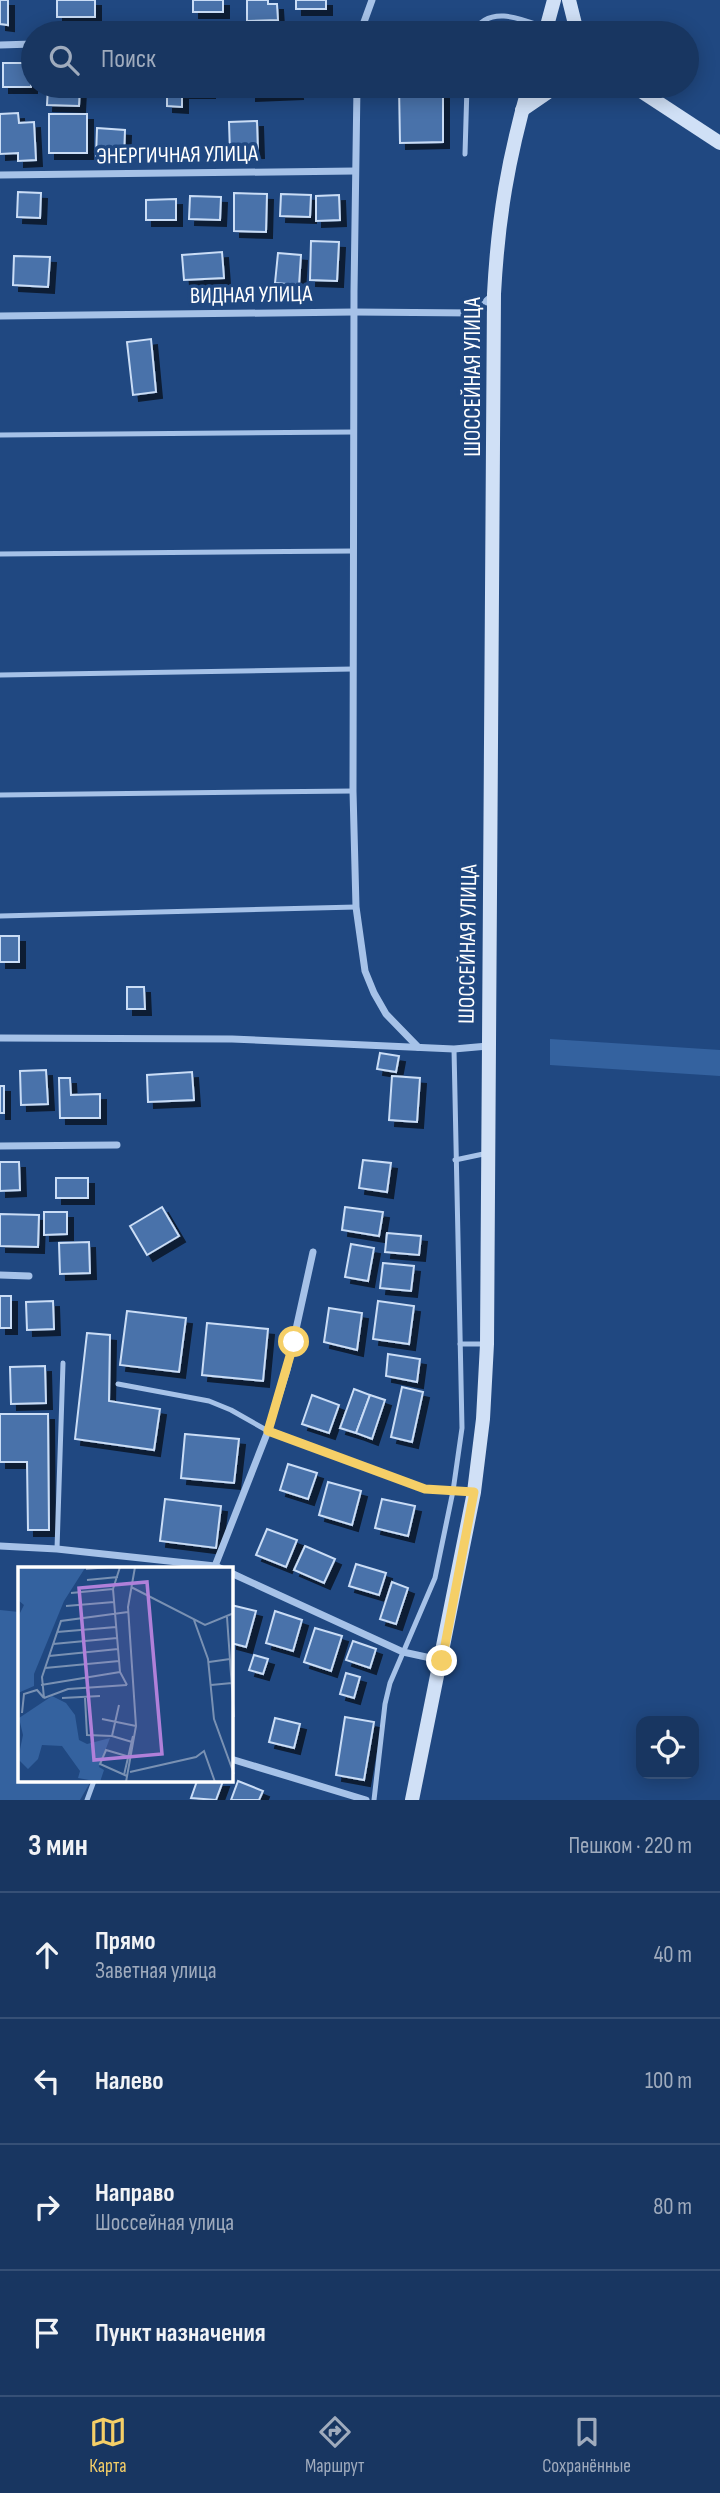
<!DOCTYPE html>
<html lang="ru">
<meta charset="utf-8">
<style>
body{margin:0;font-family:"Sofia Sans Condensed",sans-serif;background:#25416a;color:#f1f3f6}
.controls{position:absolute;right:21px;bottom:21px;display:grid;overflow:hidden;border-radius:14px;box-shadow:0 4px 18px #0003}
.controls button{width:63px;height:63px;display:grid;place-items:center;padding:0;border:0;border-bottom:2px solid #365076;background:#183661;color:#f1f3f6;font:35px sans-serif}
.stop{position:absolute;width:21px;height:21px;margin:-16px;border:5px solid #f5cf67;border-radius:50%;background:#fff}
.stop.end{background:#f5cf67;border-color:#fff;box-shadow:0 2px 7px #0008}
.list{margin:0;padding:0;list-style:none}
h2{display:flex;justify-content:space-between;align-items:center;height:91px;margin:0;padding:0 28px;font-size:30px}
h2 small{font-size:23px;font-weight:400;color:#9fabbd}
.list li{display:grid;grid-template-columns:46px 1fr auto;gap:21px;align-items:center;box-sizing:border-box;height:126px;padding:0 28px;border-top:2px solid #365076}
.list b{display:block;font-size:26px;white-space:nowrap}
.list p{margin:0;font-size:23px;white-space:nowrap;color:#9fabbd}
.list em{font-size:23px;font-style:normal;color:#9fabbd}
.icon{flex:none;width:38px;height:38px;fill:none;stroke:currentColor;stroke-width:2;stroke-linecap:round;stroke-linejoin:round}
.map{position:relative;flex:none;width:720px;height:1800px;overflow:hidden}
.search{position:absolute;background:#183661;box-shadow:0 4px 18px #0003;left:21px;right:21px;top:21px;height:77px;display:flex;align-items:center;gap:18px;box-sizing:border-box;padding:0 24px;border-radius:38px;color:#9fabbd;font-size:26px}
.sheet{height:595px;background:#183661}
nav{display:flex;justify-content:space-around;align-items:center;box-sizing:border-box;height:98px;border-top:2px solid #365076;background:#183661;font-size:19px;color:#9fabbd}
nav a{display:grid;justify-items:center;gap:4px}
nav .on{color:#f5cf67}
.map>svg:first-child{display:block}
</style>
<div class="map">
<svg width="720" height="1800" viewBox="0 0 720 1800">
<defs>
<filter id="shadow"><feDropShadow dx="6" dy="6" stdDeviation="0" flood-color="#0009"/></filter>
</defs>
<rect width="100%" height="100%" fill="#204881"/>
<!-- green -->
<g fill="#34629f">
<polygon points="550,1039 720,1050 720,1076 550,1065"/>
<polygon points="0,1610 19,1612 19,1781 91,1781 80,1800 0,1800"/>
</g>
<!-- building -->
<g fill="#4972aa" stroke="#caddf6" stroke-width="2" filter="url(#shadow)">
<polygon points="0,0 8,0 8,25 0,24"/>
<rect x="57" y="0" width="38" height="17"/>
<rect x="193" y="0" width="30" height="12"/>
<polygon points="247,0 268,0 268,4 277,4 278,20 247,21"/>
<rect x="296" y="0" width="30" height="9"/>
<polygon points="3,63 32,63 31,87 3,87"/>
<polygon points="48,86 80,86 79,106 47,105"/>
<polygon points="167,86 209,86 209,92 182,92 182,107 167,106"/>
<polygon points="250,86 296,86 297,93 250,95"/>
<polygon points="399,86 443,86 443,142 400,143"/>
<polygon points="18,113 19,123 34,122 36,160 18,161 18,153 0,154 0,114"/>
<rect x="49" y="114" width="38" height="39"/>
<polygon points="257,121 258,152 230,153 229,122"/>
<polygon points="97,128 125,130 124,158 96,157"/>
<polygon points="18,192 41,193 40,218 17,217"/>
<polygon points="234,193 267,194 266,232 234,231"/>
<polygon points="281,194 311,195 310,217 280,216"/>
<polygon points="339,195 340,220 316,221 316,196"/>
<polygon points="190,196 221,197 220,220 189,219"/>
<polygon points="176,199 176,220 146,220 146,200"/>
<polygon points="311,241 339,242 337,281 310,280"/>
<polygon points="222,252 224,278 184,280 182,255"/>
<polygon points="278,253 301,255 299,285 275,283"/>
<polygon points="14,256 50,257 48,287 13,285"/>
<polygon points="151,339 156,392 133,395 127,342"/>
<rect x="0" y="936" width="19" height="26"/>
<polygon points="127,987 144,987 145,1009 127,1009"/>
<polygon points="380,1053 399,1056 396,1072 377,1069"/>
<polygon points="46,1070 48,1104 21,1105 20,1071"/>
<polygon points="192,1072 194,1100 148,1102 147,1075"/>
<polygon points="392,1076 420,1078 417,1122 389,1120"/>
<polygon points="59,1078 70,1078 71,1095 100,1094 100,1118 60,1118"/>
<rect x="0" y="1086" width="4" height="27"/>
<polygon points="363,1160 391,1163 387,1192 359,1188"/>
<polygon points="0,1162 19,1162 20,1190 0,1191"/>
<rect x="56" y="1178" width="32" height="20"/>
<polygon points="162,1207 179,1236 147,1255 130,1226"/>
<polygon points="345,1207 383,1212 379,1236 342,1230"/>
<polygon points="44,1212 67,1212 67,1234 44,1235"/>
<polygon points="0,1214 39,1215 38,1247 0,1246"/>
<polygon points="387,1233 421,1236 419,1255 385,1252"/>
<polygon points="89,1242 90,1273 60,1274 59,1243"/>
<polygon points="351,1244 374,1248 368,1281 345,1277"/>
<polygon points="383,1263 414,1266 411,1291 380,1288"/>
<rect x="0" y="1296" width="11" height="32"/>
<polygon points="53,1301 54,1329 27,1330 26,1302"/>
<polygon points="378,1301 414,1306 409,1344 373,1339"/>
<polygon points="329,1308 362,1313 357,1350 324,1342"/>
<polygon points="127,1311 186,1318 179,1372 120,1365"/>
<polygon points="207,1323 268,1329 263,1381 202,1375"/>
<polygon points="87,1333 110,1335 109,1401 160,1409 154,1450 75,1439"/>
<polygon points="388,1354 420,1359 417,1382 386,1376"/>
<polygon points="45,1366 46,1403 11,1404 10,1367"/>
<polygon points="402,1387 423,1392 412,1442 391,1437"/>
<polygon points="354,1389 370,1395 356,1433 340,1428"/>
<polygon points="312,1395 339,1405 329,1433 302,1424"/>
<polygon points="370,1395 385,1400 372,1439 356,1433"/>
<polygon points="0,1414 48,1414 49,1530 28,1530 27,1462 0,1462"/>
<polygon points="185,1434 239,1439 234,1483 181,1478"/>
<polygon points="288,1464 317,1473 308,1499 280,1490"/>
<polygon points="328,1482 361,1491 352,1525 319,1515"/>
<polygon points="165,1499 221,1506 216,1548 160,1541"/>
<polygon points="382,1499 415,1506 408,1536 375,1528"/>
<polygon points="267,1529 297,1540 286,1567 256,1555"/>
<polygon points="305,1546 335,1559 324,1583 294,1570"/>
<polygon points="356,1564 386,1573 379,1595 349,1586"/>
<polygon points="392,1582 408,1588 396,1624 380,1619"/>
<polygon points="231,1605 256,1611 246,1647 231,1643"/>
<polygon points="275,1611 302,1620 293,1651 266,1643"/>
<polygon points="315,1628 342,1636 331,1671 304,1662"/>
<polygon points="353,1641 376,1649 370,1668 346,1660"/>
<polygon points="254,1655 268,1659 263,1674 249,1670"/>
<polygon points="346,1673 360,1677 354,1698 340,1694"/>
<polygon points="345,1717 374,1722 364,1780 336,1775"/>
<polygon points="275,1718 300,1724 294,1748 269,1742"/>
<polygon points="197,1781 223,1781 216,1800 191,1798"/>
<polygon points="238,1781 263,1791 259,1800 231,1800"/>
</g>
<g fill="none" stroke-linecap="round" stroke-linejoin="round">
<!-- lane -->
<g stroke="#a6c2e8" stroke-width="5">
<path d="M473,33C488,4 522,19 546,28"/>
<polyline points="465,154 467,86"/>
<polyline points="0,435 354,432"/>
<polyline points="0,554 353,551"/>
<polyline points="0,675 353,669"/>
<polyline points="0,795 353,791"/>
<polyline points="0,916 356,907"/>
<polyline points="455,1160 488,1153"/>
<polyline points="460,1344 485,1344"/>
<polyline points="118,1384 209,1401 231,1410 268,1431"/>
<polyline points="57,1549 63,1363"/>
<polyline points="87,1800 94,1781"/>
<polyline points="374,1800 385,1704 390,1683 435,1578 453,1491 462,1428 454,1049"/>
</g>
<!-- street -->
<g stroke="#a6c2e8" stroke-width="7">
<polyline points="360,33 372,0"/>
<polyline points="0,45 33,44"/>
<polyline points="357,86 354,292 353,791 356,907 365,971 374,993 386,1014 418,1047"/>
<polyline points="0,175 355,171"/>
<polyline points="0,316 354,312 473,313 494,294"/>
<polyline points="0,1038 232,1039 454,1049 488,1046"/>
<polyline points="0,1146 117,1145"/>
<polyline points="0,1275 29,1276"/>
<polyline points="268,1431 425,1489 473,1492"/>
<polyline points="0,1546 57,1549 215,1566 222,1569"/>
<polyline points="215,1566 268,1431 287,1370 313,1252"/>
<polyline points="231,1573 403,1652 440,1660"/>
<polyline points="231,1759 366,1800"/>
</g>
<!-- secondary -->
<g stroke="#d0e0f6" stroke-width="14">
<polyline points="569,0 575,24 581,33"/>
<polyline points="545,33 554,0"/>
<polyline points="633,86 720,143"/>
<polyline points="522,110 557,86"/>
<path d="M412,1800L474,1492L483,1419L487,1344L494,294C498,218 508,159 529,86"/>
</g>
</g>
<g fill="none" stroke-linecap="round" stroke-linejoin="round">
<!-- route -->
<polyline stroke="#f5cf67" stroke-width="9" points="294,1342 268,1431 425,1489 474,1492 442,1661"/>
</g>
<g text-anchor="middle" stroke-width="7" stroke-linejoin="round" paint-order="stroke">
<!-- street labels -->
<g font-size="23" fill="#fff" stroke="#204881">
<text transform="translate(177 154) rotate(-1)" y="8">ЭНЕРГИЧНАЯ УЛИЦА</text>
<text transform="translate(251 294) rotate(-1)" y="8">ВИДНАЯ УЛИЦА</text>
<text transform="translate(472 377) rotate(-90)" y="8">ШОССЕЙНАЯ УЛИЦА</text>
<text transform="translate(467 944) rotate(-89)" y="8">ШОССЕЙНАЯ УЛИЦА</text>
</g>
</g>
<!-- overview -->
<g transform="translate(18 1567)">
<rect width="215" height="215" fill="#204881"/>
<path d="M0,0H77L67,1L46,34L16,107V119L0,126V50L6,38L0,33ZM34,129L48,136L57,148L61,173L69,177L92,171L81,200L86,203L82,215L60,211L62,204L44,179L24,178L20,192L10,202L0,192L5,168L1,151Z" fill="#34629f"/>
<path fill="none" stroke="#7991b3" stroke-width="2" d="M102,0L95,22L102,105L109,118M68,2L91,0M69,13L100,10M113,20L187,58L216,46M53,26L95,22M48,39L96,35M209,50L216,150M176,53L190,92L196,152L216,207M39,65L98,60M35,77L99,71M31,89L100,82M191,95L212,92M27,101L101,94M23,118L102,105M193,118L214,116M26,131L24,110L43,54L110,45M26,131L50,122L109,118M44,131L82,129M67,131L69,168L94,169L114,175M4,146L6,127L19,123L26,131M84,152L118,159M94,169L101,138M112,205L178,190L186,184L197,215M106,208L115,169M109,209L82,197L88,183L112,190M108,215L118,159L110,40L117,0"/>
<path fill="#b080d9" fill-opacity="0.15" stroke="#b080d9" stroke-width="3.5" d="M129,15L144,187L76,193L61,21Z"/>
<rect width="215" height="215" fill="none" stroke="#fff" stroke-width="3.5"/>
</g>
</svg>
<div class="controls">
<button><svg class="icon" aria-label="locate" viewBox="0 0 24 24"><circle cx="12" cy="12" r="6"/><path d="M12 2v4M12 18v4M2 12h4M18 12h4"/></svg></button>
</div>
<div class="stop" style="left:294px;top:1342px"></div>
<div class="stop end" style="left:442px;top:1661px"></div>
<div class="search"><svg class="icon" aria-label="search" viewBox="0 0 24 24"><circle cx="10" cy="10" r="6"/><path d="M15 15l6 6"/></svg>Поиск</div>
</div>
<section class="sheet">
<h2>3 мин<small>Пешком · 220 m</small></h2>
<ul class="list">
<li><svg class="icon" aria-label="ahead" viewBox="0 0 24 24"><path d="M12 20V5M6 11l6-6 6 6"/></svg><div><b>Прямо</b><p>Заветная улица</p></div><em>40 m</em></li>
<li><svg class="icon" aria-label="left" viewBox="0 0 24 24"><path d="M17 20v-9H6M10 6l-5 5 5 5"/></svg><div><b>Налево</b></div><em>100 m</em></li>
<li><svg class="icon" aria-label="right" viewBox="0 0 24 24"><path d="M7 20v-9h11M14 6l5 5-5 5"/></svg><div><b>Направо</b><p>Шоссейная улица</p></div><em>80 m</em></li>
<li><svg class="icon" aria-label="arrive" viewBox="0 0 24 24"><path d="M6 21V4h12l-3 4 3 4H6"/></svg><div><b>Пункт назначения</b></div></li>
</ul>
</section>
<nav>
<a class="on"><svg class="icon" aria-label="map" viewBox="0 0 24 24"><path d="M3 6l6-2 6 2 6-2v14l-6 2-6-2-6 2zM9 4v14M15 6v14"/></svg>Карта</a>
<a><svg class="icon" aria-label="directions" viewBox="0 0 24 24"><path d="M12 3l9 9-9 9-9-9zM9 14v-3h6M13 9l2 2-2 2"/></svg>Маршрут</a>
<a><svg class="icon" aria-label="saved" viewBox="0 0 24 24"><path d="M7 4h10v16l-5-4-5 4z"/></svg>Сохранённые</a>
</nav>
